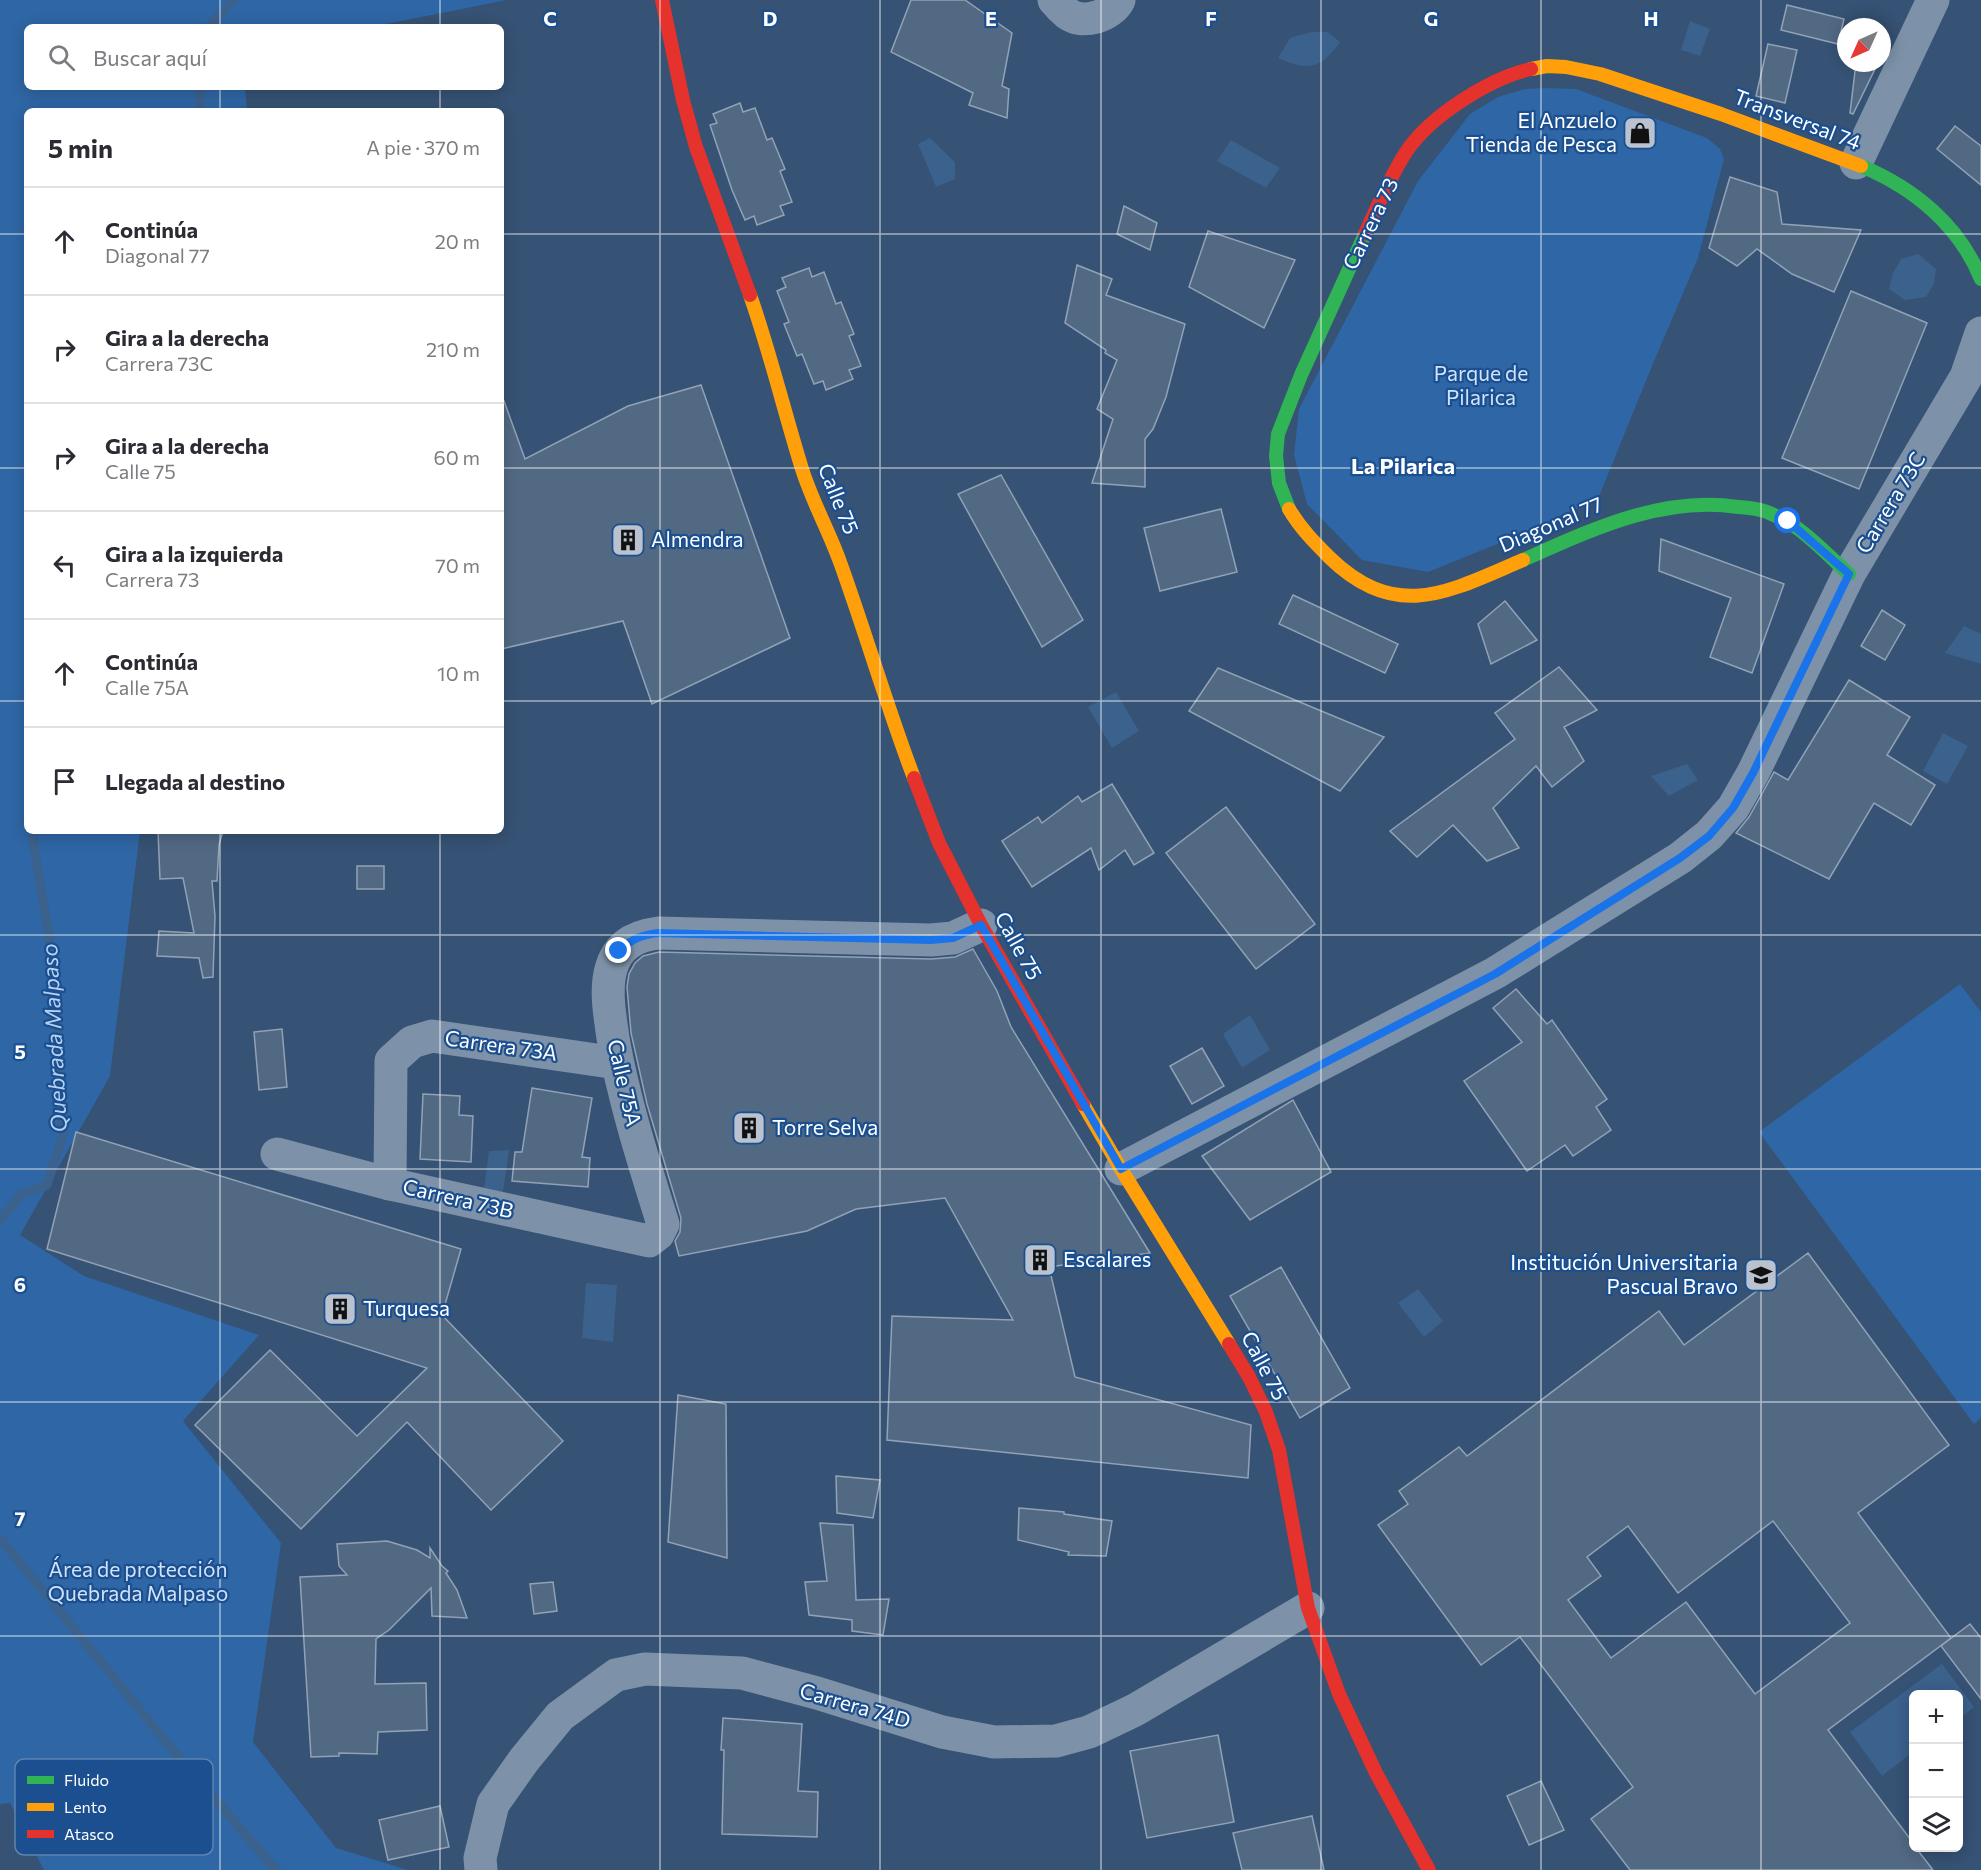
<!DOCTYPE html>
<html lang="es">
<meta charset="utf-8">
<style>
body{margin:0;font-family:Commissioner,sans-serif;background:#f2f2f3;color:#2b2b33}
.controls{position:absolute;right:18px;bottom:18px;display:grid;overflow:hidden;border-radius:9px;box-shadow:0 3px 15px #0003}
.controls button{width:54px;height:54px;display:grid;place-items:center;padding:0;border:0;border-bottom:2px solid #e1e1e2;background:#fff;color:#2b2b33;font:30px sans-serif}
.compass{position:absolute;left:1837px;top:18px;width:54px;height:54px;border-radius:50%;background:#fff;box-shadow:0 3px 15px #0003;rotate:225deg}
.stop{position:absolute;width:18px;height:18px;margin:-14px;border:4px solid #1a73e8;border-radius:50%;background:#fff}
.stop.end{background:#1a73e8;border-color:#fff;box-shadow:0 2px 6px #0008}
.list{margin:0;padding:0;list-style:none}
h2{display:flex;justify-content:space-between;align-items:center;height:78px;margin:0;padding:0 24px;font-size:26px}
h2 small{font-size:20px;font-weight:400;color:#7c7c81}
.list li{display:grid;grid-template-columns:39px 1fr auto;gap:18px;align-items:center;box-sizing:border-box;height:108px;padding:0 24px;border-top:2px solid #e1e1e2}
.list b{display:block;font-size:22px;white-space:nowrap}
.list p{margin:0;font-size:20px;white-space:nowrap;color:#7c7c81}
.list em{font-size:20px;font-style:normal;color:#7c7c81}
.icon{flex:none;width:33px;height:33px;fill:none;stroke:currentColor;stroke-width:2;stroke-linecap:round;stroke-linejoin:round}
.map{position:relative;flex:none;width:1981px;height:1870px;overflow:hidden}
.search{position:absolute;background:#fff;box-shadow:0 3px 15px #0003;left:24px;top:24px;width:480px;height:66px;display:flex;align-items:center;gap:15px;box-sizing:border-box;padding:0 21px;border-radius:9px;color:#7c7c81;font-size:22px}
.panel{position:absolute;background:#fff;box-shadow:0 3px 15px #0003;left:24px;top:108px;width:480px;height:726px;border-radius:9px}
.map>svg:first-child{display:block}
</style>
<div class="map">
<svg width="1981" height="1870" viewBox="0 0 1981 1870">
<rect width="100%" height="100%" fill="#365274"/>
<!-- green -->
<g fill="#2f66a5">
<polygon points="0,0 507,0 371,27 27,27 27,87 245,87 247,111 27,111 27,831 140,831 110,1076 20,1235 84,1276 259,1335 183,1421 281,1543 253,1742 336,1848 408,1870 44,1870 10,1803 0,1804"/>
<polygon points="1544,88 1576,89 1707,138 1720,149 1724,159 1698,258 1652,366 1598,499 1517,536 1428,572 1362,560 1307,504 1294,455 1299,409 1418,181 1470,114 1498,97 1525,89"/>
<polygon points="1960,984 1981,1012 1981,1418 1974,1424 1759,1132"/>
</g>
<!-- water -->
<g fill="#3b618d">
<polygon points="1690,21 1710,29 1700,56 1681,50"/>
<path d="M1311,32H1328L1340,42C1320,70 1308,71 1278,58L1290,38Z"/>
<polygon points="930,138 955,162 955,179 936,187 918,144"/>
<polygon points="1231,140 1280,168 1266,188 1217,161"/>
<polygon points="1918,254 1936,269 1934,284 1926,297 1905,300 1889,289 1893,273 1901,259"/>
<polygon points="1964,626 1981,634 1981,664 1945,653"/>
<polygon points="1116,692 1139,731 1112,748 1088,707"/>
<polygon points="1943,733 1968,746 1947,784 1923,771"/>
<polygon points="1687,764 1698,780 1669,796 1651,776"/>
<polygon points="1250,1015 1270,1050 1242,1068 1223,1034"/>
<polygon points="509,1150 503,1192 484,1189 489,1151"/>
<polygon points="586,1283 617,1285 613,1342 582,1338"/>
<polygon points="1418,1289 1443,1321 1424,1337 1398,1303"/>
<polygon points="1942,1664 1974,1707 1959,1719 1958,1694 1914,1694 1913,1752 1882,1776 1850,1732"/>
</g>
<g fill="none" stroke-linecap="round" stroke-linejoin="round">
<!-- stream -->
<g stroke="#3b618d" stroke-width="9">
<polyline points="208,27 234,0"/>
<polyline points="200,111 200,87"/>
<polyline points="0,1220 22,1194 47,1185 63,1135 55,972 33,841 35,831"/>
<polyline points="0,1538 171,1748 276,1870"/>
</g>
</g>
<!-- building -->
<g fill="#526984" stroke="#92a2b6" stroke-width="1.5" fill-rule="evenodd">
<polygon points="911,0 965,0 1012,33 1002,86 1009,89 1007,118 969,105 973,93 891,52"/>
<polygon points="1787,5 1844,19 1838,44 1781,30"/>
<polygon points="1768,44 1797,50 1785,103 1756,96"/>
<polygon points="1856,63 1878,63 1853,114 1850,113"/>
<polygon points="740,103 743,112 755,108 767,140 772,138 785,169 780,171 792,202 780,206 784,215 757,225 754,216 745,220 732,190 710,125 717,123 713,114"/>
<polygon points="1955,126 1981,146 1981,185 1937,149"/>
<polygon points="1730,177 1777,192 1782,224 1861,230 1834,292 1792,274 1757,249 1737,266 1709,248"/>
<polygon points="1124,206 1157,223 1150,250 1117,234"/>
<polygon points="1208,231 1295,260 1264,328 1189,287"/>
<polygon points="1077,265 1112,279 1106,295 1185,324 1166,397 1153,429 1145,439 1145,487 1092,483 1113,419 1097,409 1117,360 1105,353 1106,350 1065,323"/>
<polygon points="809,268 812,277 824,272 836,304 841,302 854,334 849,336 861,366 849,370 853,379 826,390 823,381 814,384 802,354 797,356 784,324 789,322 777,291 786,287 782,278"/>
<polygon points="1851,291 1927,323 1859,489 1782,458"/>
<polygon points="701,385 790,638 652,704 623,621 501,649 501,402 504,401 525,459 628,406"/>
<polygon points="1001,475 1083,620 1042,647 958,494"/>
<polygon points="1221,509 1237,572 1160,591 1144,528"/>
<polygon points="1661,539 1784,584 1752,673 1710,657 1731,598 1659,571"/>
<polygon points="1293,595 1398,644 1385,673 1279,624"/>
<polygon points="1505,601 1537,640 1491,664 1478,624"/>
<polygon points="1882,610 1905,625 1885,660 1861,646"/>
<polygon points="1559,667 1597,710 1564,727 1584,761 1552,787 1536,766 1493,808 1519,848 1487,861 1453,825 1417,857 1390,831 1515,739 1495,713"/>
<polygon points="1218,668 1384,737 1340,791 1189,711"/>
<polygon points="1849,680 1910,717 1887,755 1935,785 1911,825 1874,803 1829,879 1736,833 1749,817 1774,772 1788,780"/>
<polygon points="1112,784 1154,853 1134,865 1125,850 1099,870 1091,848 1032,887 1002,841 1038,817 1042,823 1078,796 1082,802"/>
<polygon points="1226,807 1315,924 1256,969 1166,853"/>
<polygon points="158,831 223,831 219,845 217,881 212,881 215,916 213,977 203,978 199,958 157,956 159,931 194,933 183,878 160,879"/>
<rect x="357" y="866" width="27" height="23"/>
<polygon points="973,949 997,991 1011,1027 1150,1253 1049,1267 1075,1377 1251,1425 1248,1478 887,1440 892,1316 1013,1320 945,1198 856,1209 807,1231 679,1256 675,1241 680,1232 681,1218 647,1104 631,1033 627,987 629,974 635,963 643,956 659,952 931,959 955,957"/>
<polygon points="1516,989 1547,1024 1552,1020 1607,1099 1596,1107 1611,1130 1573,1156 1565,1145 1527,1171 1464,1081 1522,1042 1493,1008"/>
<polygon points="282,1029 287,1087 259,1090 254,1032"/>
<polygon points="1202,1048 1224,1086 1192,1104 1170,1066"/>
<polygon points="532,1088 592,1098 582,1157 590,1158 588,1187 512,1181 515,1152 522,1152"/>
<polygon points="423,1094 460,1096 459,1115 473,1116 471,1162 420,1159"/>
<polygon points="1293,1100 1331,1172 1250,1220 1202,1156"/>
<polygon points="76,1132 461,1249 442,1315 563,1441 491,1510 407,1422 301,1529 195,1425 270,1350 357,1436 427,1368 47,1249"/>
<path d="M1808,1253L1949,1445L1858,1513L1951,1638L1828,1730L1914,1844V1848H1916L1933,1870H1630L1591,1819L1633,1787L1520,1637L1481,1665L1378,1525L1408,1504L1399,1491L1459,1447L1467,1456L1659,1311L1684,1345ZM1773,1521L1850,1623L1755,1694L1686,1602L1611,1658L1568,1600L1601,1576L1587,1557L1628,1526L1678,1593Z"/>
<polygon points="1281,1267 1350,1388 1300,1418 1230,1296"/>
<polygon points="678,1395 726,1404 727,1558 668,1542"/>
<polygon points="836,1476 880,1480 873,1518 837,1513"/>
<polygon points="1019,1508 1064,1512 1064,1514 1112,1521 1106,1556 1068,1555 1069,1552 1018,1540"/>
<polygon points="820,1523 853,1525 856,1600 889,1599 883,1635 852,1631 852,1620 809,1615 805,1582 827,1581"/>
<polygon points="387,1541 417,1550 430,1558 430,1548 442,1566 448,1571 446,1573 457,1590 467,1618 432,1616 431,1588 389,1630 376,1639 375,1684 426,1683 427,1730 378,1732 377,1754 339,1753 339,1756 311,1757 300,1577 347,1575 339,1566 337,1544"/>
<polygon points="553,1582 557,1611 534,1614 530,1584"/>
<polygon points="1970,1624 1981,1638 1981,1699 1941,1646"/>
<polygon points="723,1718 802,1724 798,1791 818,1792 817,1837 722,1834 724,1750 721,1750"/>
<polygon points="1218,1735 1234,1822 1147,1838 1130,1751"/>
<polygon points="1541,1781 1564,1830 1529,1845 1507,1796"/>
<polygon points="440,1806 449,1847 388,1860 379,1820"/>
<polygon points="1312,1816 1324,1870 1242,1870 1233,1833"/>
</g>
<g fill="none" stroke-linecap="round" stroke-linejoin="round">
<!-- street -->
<g stroke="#7d92a8" stroke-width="33">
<path d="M1054,0C1058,5 1063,10 1068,14C1083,25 1111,16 1119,0"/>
<polyline points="1856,163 1933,0"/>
<path d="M277,1154L390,1184L649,1241L658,1234L663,1224C644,1163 624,1101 613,1038C610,1016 605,991 611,969C617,946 635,936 658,933L931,940L953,938L981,925"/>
<polyline points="1121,1169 1495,973 1680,858 1709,835 1733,808 1753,773 1849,574 1966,377 1981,333"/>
<polyline points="390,1184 391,1061 412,1042 432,1036 617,1063"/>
<polyline points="481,1870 480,1858 493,1804 524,1760 560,1716 616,1675 645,1669 742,1673 817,1693 942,1732 994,1742 1056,1741 1089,1732 1135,1710 1308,1608"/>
</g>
<!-- fast -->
<g stroke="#30b455" stroke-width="14">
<path d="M1861,166C1914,188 1959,225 1981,279"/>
<polyline points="1289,509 1279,483 1276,456 1278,434 1301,375 1365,234"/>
<path d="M1523,560C1591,530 1663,495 1738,507C1750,508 1763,509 1774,515C1803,527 1825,553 1849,574"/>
</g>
<!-- slow -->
<g stroke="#ff9f0a" stroke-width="14">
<polyline points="1531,69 1547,66 1566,67 1600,74 1721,114 1861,166"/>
<path d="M750,295C770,352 784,411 802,469C812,501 829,531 840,562C866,634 887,707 914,778"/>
<path d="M1289,509C1300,528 1315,543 1330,558C1397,623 1450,591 1523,560"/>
<polyline points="1083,1104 1121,1169 1229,1344"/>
</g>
<!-- jam -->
<g stroke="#e5322d" stroke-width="14">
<polyline points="662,0 683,100 696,147 750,295"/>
<path d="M1365,234C1377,207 1390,177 1406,152C1430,116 1490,78 1531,69"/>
<polyline points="914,778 939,843 981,925 1083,1104"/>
<polyline points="1229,1344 1249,1377 1266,1412 1279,1450 1308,1608 1339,1694 1376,1773 1429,1870"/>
</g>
</g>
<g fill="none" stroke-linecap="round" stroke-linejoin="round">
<!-- route -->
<path stroke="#1a73e8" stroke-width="8" d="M619,951C631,939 642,935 658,933L931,940L953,938L981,925L1121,1169L1495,974L1680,858L1709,836L1733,808L1753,773L1849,574L1788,521"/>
</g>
<!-- grid -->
<path fill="none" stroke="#fff" stroke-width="1.5" stroke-opacity="0.55" d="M220,0V27M440,0V27M660,0V1870M880,0V1870M1101,0V1870M1321,0V1870M1541,0V1870M1761,0V1870M220,87V111M440,87V111M0,234H27M501,234H1981M0,468H27M501,468H1981M0,701H27M501,701H1981M220,831V1870M440,831V1870M0,935H1981M0,1169H1981M0,1402H1981M0,1636H1981"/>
<!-- icons -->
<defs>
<g id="shop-square" transform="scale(1.725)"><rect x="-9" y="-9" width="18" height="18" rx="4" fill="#b9c2ce" stroke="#1b4f8f"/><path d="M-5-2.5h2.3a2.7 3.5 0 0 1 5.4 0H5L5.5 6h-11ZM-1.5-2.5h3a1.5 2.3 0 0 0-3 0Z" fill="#111"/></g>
<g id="building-square" transform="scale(1.725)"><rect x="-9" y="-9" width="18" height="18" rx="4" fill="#b9c2ce" stroke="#1b4f8f"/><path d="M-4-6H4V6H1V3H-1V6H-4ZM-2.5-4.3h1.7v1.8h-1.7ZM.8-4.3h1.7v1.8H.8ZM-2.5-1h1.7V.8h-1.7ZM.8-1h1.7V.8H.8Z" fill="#111"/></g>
<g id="university-square" transform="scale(1.725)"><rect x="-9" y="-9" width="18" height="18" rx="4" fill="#b9c2ce" stroke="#1b4f8f"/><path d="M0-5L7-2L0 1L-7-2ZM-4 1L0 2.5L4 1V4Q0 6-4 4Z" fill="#111"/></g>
</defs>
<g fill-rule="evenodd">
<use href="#shop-square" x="1640" y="133"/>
<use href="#building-square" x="628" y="540"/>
<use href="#building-square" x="749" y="1128"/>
<use href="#building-square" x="1040" y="1260"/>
<use href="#university-square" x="1761" y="1275"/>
<use href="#building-square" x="340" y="1309"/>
</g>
<g text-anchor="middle" stroke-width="4.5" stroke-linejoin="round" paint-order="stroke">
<!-- street labels -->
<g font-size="21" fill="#fff" stroke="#1b4f8f">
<text transform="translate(1797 120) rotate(21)" y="7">Transversal 74</text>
<text transform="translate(1371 224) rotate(-64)" y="7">Carrera 73</text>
<text transform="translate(838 499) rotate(68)" y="7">Calle 75</text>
<text transform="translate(1891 503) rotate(-59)" y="7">Carrera 73C</text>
<text transform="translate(1551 525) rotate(-23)" y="7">Diagonal 77</text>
<text transform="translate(1018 946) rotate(61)" y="7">Calle 75</text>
<text transform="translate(501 1046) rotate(8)" y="7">Carrera 73A</text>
<text transform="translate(624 1083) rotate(77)" y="7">Calle 75A</text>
<text transform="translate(458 1199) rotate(13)" y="7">Carrera 73B</text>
<text transform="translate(1264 1366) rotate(62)" y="7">Calle 75</text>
<text transform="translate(855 1706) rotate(16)" y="7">Carrera 74D</text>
</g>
<!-- poi labels -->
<g font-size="21" fill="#fff" stroke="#1b4f8f" text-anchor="start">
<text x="1617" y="128" text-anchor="end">El Anzuelo<tspan x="1617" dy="24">Tienda de Pesca</tspan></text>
<text x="651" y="547">Almendra</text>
<text x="772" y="1135">Torre Selva</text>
<text x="1063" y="1267">Escalares</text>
<text x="1738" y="1270" text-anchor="end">Institución Universitaria<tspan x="1738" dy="24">Pascual Bravo</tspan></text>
<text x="363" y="1316">Turquesa</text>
</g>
<!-- park labels -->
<g font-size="21" fill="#cfe3fa" stroke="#1b4f8f">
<text x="1481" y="381">Parque de<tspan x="1481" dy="24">Pilarica</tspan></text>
<text x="138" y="1577">Área de protección<tspan x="138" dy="24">Quebrada Malpaso</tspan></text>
</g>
<!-- neighbourhood labels -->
<g font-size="22" font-weight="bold" fill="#fff" stroke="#1b4f8f">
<text x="1403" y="474">La Pilarica</text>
</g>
<!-- water labels -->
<g font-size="22" font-style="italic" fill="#b5d3f5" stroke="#1b4f8f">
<text transform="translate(54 1038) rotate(-93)" y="8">Quebrada Malpaso</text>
</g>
</g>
<!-- legend -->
<rect x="15" y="1759" width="198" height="96" rx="9" fill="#1b4f8f" stroke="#5f84b1" stroke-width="1.5"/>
<rect x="27" y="1776" width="27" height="8" fill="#30b455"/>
<rect x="27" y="1803" width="27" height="8" fill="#ff9f0a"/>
<rect x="27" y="1830" width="27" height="8" fill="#e5322d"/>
<g font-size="16" fill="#fff">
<text x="64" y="1786">Fluido</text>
<text x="64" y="1813">Lento</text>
<text x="64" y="1840">Atasco</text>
</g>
<g font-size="20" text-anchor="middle" font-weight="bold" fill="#fff" stroke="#1b4f8f" stroke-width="4.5" stroke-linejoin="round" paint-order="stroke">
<text x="550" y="26">C</text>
<text x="770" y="26">D</text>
<text x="991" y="26">E</text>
<text x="1211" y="26">F</text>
<text x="1431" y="26">G</text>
<text x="1651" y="26">H</text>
<text x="20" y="1059">5</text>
<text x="20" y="1292">6</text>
<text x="20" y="1526">7</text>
</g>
</svg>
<div class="controls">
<button>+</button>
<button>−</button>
<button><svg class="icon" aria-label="layers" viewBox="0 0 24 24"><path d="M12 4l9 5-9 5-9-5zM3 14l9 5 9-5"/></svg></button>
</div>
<svg class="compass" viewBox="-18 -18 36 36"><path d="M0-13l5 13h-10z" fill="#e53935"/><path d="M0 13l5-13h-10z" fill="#7c7c81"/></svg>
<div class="stop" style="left:1788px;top:521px"></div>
<div class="stop end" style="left:619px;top:951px"></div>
<div class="search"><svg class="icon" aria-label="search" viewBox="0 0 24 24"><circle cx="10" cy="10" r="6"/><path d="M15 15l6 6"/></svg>Buscar aquí</div>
<section class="panel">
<h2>5 min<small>A pie · 370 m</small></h2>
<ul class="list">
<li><svg class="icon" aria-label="ahead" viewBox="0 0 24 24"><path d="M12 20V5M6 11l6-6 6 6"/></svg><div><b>Continúa</b><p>Diagonal 77</p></div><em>20 m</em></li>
<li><svg class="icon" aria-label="right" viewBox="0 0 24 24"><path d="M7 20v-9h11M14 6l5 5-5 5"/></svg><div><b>Gira a la derecha</b><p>Carrera 73C</p></div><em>210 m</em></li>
<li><svg class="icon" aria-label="right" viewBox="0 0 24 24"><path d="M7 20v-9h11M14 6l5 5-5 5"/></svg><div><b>Gira a la derecha</b><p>Calle 75</p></div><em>60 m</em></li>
<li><svg class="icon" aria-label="left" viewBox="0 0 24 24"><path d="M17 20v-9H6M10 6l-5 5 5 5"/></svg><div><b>Gira a la izquierda</b><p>Carrera 73</p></div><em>70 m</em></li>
<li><svg class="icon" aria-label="ahead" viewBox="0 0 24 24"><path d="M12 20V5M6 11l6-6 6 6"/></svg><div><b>Continúa</b><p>Calle 75A</p></div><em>10 m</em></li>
<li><svg class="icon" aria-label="arrive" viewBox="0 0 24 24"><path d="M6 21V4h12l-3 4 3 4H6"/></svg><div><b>Llegada al destino</b></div></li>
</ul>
</section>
</div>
